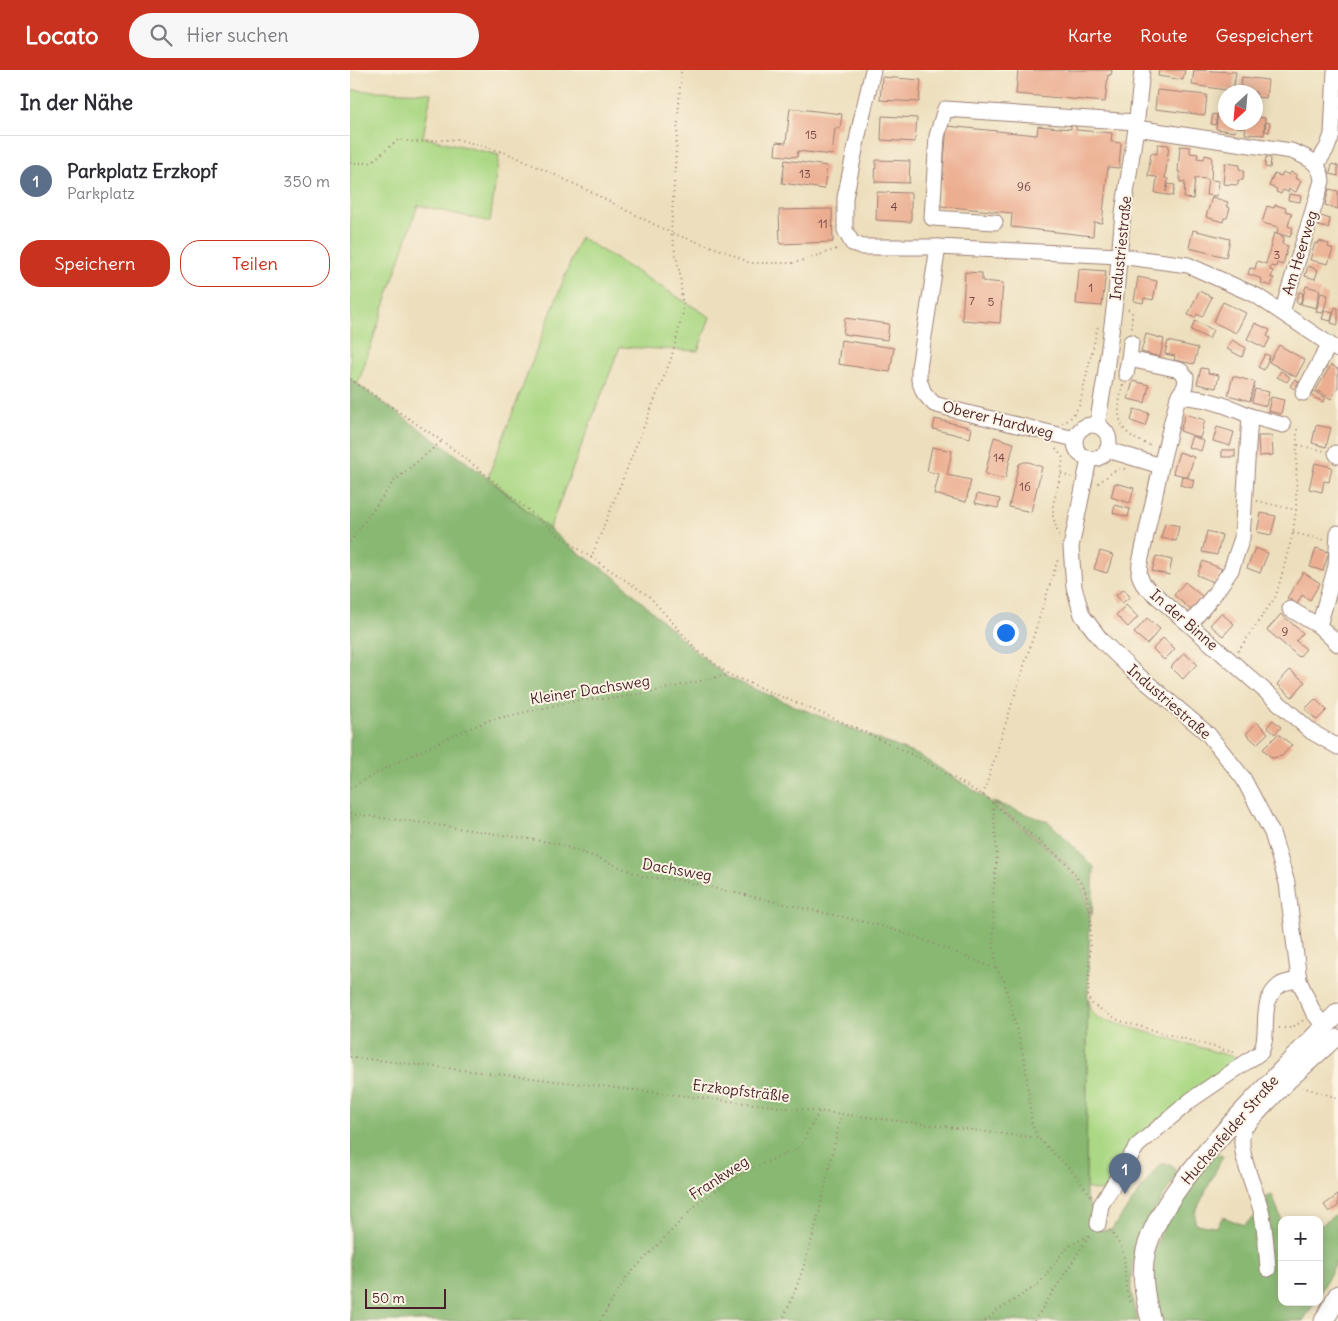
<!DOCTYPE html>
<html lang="de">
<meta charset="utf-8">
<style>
body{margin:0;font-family:Delius,sans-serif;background:#f7f7f7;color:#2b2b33}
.controls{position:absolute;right:15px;bottom:15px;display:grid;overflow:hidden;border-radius:10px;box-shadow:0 2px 12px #0003}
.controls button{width:45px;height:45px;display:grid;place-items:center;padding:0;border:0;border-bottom:1px solid #e1e1e2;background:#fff;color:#2b2b33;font:25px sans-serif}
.compass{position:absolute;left:868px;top:15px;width:45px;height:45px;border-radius:50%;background:#fff;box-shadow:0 2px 12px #0003;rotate:206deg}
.scale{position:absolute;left:15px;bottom:12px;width:81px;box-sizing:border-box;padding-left:5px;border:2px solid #4a1f2b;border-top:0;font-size:14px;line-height:18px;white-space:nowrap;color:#4a1f2b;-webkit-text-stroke:4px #fcf5e5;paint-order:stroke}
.you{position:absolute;left:655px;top:562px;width:18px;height:18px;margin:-12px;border:4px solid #fff;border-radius:50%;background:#1a73e8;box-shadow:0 0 0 8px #1a73e833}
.badge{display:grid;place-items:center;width:32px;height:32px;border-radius:50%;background:#c8321e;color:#fff;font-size:16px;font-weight:700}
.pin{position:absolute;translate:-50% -41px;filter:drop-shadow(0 1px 2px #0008)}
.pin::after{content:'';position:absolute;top:26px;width:18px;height:15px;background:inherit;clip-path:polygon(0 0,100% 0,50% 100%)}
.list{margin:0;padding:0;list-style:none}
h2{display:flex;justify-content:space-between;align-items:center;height:65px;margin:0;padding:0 20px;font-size:21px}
h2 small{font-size:16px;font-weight:400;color:#7c7c81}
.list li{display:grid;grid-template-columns:32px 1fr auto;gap:15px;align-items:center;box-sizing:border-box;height:90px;padding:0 20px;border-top:1px solid #e1e1e2}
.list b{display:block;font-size:19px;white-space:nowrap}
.list p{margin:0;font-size:16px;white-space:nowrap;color:#7c7c81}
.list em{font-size:16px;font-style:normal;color:#7c7c81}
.actions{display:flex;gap:10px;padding:15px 20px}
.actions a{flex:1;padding:11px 0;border:1px solid #c8321e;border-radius:20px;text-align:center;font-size:18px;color:#c8321e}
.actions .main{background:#c8321e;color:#fff}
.icon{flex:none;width:28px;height:28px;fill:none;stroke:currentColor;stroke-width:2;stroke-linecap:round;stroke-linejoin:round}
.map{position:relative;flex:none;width:988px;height:1251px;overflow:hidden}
header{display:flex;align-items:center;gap:30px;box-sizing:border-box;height:70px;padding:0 25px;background:#c8321e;color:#fff}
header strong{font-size:24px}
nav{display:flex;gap:28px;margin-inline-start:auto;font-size:18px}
.search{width:350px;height:45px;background:#f7f7f7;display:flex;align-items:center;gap:12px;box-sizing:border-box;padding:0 18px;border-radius:28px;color:#7c7c81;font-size:19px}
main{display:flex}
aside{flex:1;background:#fff}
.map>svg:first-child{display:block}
</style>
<header>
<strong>Locato</strong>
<div class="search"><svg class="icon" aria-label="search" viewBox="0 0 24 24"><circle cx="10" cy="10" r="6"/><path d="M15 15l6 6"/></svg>Hier suchen</div>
<nav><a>Karte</a><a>Route</a><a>Gespeichert</a></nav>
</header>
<main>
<aside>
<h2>In der Nähe<small></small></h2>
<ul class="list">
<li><span class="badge" style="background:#5c6f8a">1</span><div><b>Parkplatz Erzkopf</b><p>Parkplatz</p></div><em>350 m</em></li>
</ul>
<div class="actions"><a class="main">Speichern</a><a>Teilen</a></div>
</aside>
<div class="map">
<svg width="988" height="1251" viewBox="0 0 988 1251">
<rect width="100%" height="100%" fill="#fcf5e5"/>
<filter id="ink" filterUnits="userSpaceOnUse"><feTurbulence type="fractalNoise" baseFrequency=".02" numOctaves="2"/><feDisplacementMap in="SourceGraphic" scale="10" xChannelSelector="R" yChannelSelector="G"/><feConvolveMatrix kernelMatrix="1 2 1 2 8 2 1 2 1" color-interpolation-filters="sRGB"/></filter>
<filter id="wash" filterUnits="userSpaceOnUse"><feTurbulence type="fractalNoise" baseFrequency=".0096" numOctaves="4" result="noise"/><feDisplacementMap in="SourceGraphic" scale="20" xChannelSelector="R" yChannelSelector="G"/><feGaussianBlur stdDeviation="1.12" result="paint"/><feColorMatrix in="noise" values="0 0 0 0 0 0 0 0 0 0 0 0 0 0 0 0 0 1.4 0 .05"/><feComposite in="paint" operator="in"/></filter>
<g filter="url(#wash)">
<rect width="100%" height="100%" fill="#eddfbd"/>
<!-- green -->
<g fill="#abd884" stroke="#7a7c58">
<polygon points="0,20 81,23 73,67 149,85 140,152 68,135 8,314 0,309"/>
<polygon points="230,167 360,247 348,281 270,277 199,459 138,407"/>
<polygon points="738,928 742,942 748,948 887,988 781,1081 753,1122 736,1118"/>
</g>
<!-- forest -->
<g fill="#88b872" stroke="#696c4e">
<path d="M0,309L130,402L199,459L229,483L265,507L345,581L377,607L447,637L570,686L633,726L715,793L733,818L740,845L737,960L736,1128L751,1160H761L810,1094H820L828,1103C797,1153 767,1191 788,1251H0Z"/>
<polygon points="643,732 699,752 744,797 742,845 735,817 716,792"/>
<polygon points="865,1084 873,1086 845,1143 845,1154 866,1157 873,1147 894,1155 917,1136 916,1127 922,1125 932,1151 932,1232 965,1232 953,1251 808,1251 798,1212 804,1182 811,1162 826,1137"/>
<polygon points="988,1142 988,1189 969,1225 969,1155 972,1155"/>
</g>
<g id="blocks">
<!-- building -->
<g fill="#ecae91">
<polygon points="668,0 762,0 761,5 758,5 755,32 666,24"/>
<polygon points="809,0 835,0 833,10 808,6"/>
<polygon points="844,0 886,2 883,21 842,15"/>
<polygon points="532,7 571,10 569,32 530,30"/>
<polygon points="892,7 918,10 916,28 906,27 906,22 890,22"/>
<polygon points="807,20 857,25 855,45 805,39"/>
<polygon points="440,38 492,44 490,59 485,58 482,85 448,81 447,87 425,85 426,72 436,73"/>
<polygon points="868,42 876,43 876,52 895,52 894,58 886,57 885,62 866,59"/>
<polygon points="863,44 867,45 865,55 861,54"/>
<polygon points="532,46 567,48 565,72 531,70"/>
<polygon points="906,47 915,48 914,65 895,64 896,52 906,52"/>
<polygon points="916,52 920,53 919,62 915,61"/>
<polygon points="721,55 726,56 726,60 762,63 761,72 771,73 769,98 758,97 752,153 744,152 743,166 661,157 662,143 590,136 597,56 687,65 688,56 721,59"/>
<polygon points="808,74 819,75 815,108 818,109 816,122 818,114 825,115 823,126 805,123 807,107 798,106 801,83 807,84"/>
<polygon points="830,76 840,77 840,83 848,84 847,88 854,89 855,85 862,87 861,110 869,111 867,126 856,125 858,109 845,108 843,129 834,128 835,112 830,112 830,102 828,102"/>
<polygon points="916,87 921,88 920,98 915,97"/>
<polygon points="435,90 477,96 474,119 432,113"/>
<polygon points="526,90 560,91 559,113 525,112"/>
<polygon points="875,93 890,95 889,99 894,100 893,110 888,110 888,115 873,114"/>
<polygon points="982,94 988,96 988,106 980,104"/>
<polygon points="933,102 939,105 941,102 947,105 945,108 951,111 946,122 939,119 938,122 933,120 931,124 926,122 927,119 919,116 924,104 931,106"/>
<polygon points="979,119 988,121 988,139 975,135"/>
<polygon points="527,122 561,123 561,152 526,150"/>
<polygon points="939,124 951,126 950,132 938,130"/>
<polygon points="862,127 878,132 876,136 880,138 877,148 874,148 873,152 856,147"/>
<polygon points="925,135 936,138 935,141 942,143 938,156 943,158 940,167 927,163 928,157 912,153 917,136 924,138"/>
<polygon points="482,139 483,172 430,174 429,140"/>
<polygon points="971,146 980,149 978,158 968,156"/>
<polygon points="843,160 880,169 876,187 839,178"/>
<polygon points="924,163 934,167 932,174 938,176 933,195 927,193 926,197 921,196 920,200 923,201 921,208 924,208 921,216 911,213 912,209 898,204 900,198 905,199 907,191 916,194"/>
<polygon points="969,171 979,174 978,177 983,179 978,194 960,190 965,173 968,174"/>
<polygon points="958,196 968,200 965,209 955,206"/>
<polygon points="729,199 756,201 752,236 726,234"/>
<polygon points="615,202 632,203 632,211 653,213 650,253 612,250"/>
<polygon points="788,207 807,211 803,230 794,228 793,233 784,231"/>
<polygon points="956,216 970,220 966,238 951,234"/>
<polygon points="849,221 862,227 852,247 847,244 845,248 838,245"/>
<polygon points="949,222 953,223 950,234 946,232"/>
<polygon points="971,223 978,225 973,243 966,242"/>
<polygon points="873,232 896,243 886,263 863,252"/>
<polygon points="985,237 988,238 988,255 981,253"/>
<polygon points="975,240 983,242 981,251 972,249"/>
<polygon points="495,248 539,254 537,270 493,264"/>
<polygon points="845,251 863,260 859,269 841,260"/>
<polygon points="905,253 920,260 917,266 920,268 915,278 897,269"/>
<polygon points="796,264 814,269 810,287 791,282"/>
<polygon points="491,270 544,278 540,302 488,294"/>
<polygon points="882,270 896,278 892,287 877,279"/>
<polygon points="818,271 848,278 844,294 824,290 825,286 815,284"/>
<polygon points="929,275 955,290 946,307 919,292"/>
<polygon points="915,284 920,286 914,300 908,297"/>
<polygon points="981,295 988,299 988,317 981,329 966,320"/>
<polygon points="851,298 858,299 858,303 869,305 866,318 847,314"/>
<polygon points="931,301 940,307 937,312 927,307"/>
<polygon points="883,306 905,312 900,331 878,325"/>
<polygon points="945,309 949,312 944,319 940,316"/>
<polygon points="783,311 799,315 795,333 778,329"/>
<polygon points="905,319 919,322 916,336 902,332"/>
<polygon points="964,321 976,328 973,332 961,326"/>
<polygon points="921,327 934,330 931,344 918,341"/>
<polygon points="784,339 799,343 795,356 781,351"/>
<polygon points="835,344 855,350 850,368 830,361"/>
<polygon points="585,349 622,358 620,368 583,359"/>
<polygon points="966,355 981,358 976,377 962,373"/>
<polygon points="867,357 884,362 880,376 863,371"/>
<polygon points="842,366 854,371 851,381 838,377"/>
<polygon points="908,366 922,366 923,385 909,386"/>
<polygon points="644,367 664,373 655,409 635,404"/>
<polygon points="582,377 602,381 597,405 621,410 616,432 584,424 589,404 577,401"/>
<rect x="872" y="380" width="13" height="7"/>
<polygon points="829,382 844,387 838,407 823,403"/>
<polygon points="674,392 679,392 692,397 681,442 659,437 669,394"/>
<polygon points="965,393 982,397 979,412 974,411 972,422 959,419"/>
<polygon points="832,406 844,410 842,418 830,415"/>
<polygon points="765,413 784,418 780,433 761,427"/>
<polygon points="627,424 650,429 648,438 625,433"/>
<polygon points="765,435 780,439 778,447 763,443"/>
<polygon points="911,443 926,446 921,465 907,462"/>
<polygon points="815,453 829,456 826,471 811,468"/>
<polygon points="857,461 872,465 867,485 852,482"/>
<polygon points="905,478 918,483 910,503 897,498"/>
<polygon points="966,478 979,482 973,501 960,497"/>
<polygon points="750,481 763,485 757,503 744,499"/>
<polygon points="806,486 822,490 819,505 802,501"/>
<polygon points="853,491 872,499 866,513 847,505"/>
<polygon points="953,502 970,513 960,530 952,525 947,534 937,528"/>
<polygon points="835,512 853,527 842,541 824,525"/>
<polygon points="774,519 780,527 772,533 766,525"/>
<polygon points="776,535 788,547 778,557 766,545"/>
<polygon points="871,543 884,554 873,566 860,555"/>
<polygon points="931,544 953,563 946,571 956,579 949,587 917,560"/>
<polygon points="797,548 810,559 797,574 784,563"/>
<polygon points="813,568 825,579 814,590 803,579"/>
<polygon points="834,583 847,594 833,609 821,597"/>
<polygon points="940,600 955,612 942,627 927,614"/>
<polygon points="965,629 977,640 967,650 955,639"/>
<polygon points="923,650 931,657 925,664 917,657"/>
<polygon points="907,652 918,663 907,674 896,664"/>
<polygon points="928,664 942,675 932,686 922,688 913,679"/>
<polygon points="988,1125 988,1136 979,1142 974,1135"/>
</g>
</g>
</g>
<g filter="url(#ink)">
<use href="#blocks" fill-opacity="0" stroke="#9c7f74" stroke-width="1"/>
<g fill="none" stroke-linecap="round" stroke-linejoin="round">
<!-- minor casing -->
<g stroke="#9c7f74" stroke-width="17">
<g id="minor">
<polyline points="523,0 511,51 495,128 495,160 502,173 513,177 588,177 769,186 838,195 907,226 988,280"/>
<path d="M786,58L941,81C957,87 971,92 972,111L932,242"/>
<polyline points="967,94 977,78 982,65 985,0"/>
<polyline points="645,152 582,148 587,66 595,39 786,52"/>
<polyline points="588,177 569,298 569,310 574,323 584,334 605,340 725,369"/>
<polyline points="781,272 779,289 830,300 836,307 835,316 828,327 811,396"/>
<polyline points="776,304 779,289"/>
<polyline points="953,323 979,275"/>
<path d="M828,327C852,326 879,336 900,346L892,468L881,500L863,526L840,554"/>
<polyline points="900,346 933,355"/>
<circle cx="742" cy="372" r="17"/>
<polyline points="747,355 755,308 766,224 773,143 786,58 792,0"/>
<polyline points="758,380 811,396 790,493 789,504 793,514 962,662 988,677"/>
<polyline points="986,383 988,386"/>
<polyline points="739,389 721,477 724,517 732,545 752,571 782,600 858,664 893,708 922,763 937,813 949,910 963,942 975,957"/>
<polyline points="988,463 986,496 969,556 988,574"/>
<polyline points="940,539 969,556"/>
<path d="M748,1154L751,1135L787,1076L841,1030L911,982C921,961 907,932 930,915C934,912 943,911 949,910"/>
<path d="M918,1199C917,1181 915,1162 912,1144C907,1120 885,1081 894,1058L938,1012L988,967"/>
</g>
</g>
<!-- major casing -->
<g stroke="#9c7f74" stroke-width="21">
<g id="major">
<path d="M801,1251C795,1228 790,1204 796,1180C808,1136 846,1094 875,1061C912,1020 950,982 988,943"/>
<polyline points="974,1251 988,1225"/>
</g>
</g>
<!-- path -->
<g stroke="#9c7f74" stroke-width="2" stroke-dasharray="1 4" stroke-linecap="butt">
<polyline points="0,93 20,93 48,70 68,72 107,69 157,83 231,117 321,163 331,0"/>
<polyline points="778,239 782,243 782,259"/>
<polyline points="0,309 92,371 129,399 212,468 299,526 347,580 378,604 506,658 569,688 633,725 716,793 734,817 741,845 738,928 743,935 770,951 886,983"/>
<path d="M773,315C764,348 768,366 803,376"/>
<polyline points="712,353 719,350 729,337 748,256"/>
<polyline points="948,375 975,381"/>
<polyline points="706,379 713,388 711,404 703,435 703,447 709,467"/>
<polyline points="711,404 721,407"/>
<path d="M748,413C759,407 762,398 776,399"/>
<polyline points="907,431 946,440"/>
<polyline points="943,463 975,470"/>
<polyline points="0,472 44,411 92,371"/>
<polyline points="241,488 321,289 333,243 330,204 321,163 377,182 400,193 444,193 490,178"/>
<polyline points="888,581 926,526 943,463 946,440 947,358 945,357"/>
<polyline points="0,718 36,698 108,663 140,650 230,630 267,628 305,621 377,605"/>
<polyline points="633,725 708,489"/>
<polyline points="643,733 647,786 643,825 644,878 647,899 654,910 675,992 682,1055 688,1068"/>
<polyline points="0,744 74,753 205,773 248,788 294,807 328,810 528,855 566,867 647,899"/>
<polyline points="929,958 941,958 954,950"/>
<polyline points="0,987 491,1044 688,1068 721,1100 742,1127"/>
<polyline points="952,1017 988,1028"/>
<path d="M760,1160C766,1169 773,1177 774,1188C777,1208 773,1216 781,1235"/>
<polyline points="250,1251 276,1208 349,1132 396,1101 449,1078 469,1042"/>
<path d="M432,1251C463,1186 475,1114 491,1045"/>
<polyline points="635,1251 647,1241 689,1214 713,1182 721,1175 740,1165"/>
<polyline points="684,1251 740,1165"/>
</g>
<!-- minor -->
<use href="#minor" stroke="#fff" stroke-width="15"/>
<!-- major -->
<use href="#major" stroke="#fff" stroke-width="19"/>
</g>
</g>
<g text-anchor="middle" stroke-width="4" stroke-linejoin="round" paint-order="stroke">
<!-- number labels -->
<g font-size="12" fill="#724344">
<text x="461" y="69">15</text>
<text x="455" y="108">13</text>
<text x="674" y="121">96</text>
<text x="544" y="141">4</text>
<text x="473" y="158">11</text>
<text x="927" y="189">3</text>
<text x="741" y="222">1</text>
<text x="622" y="235">7</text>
<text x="641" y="236">5</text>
<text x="649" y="392">14</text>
<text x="675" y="421">16</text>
<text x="935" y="566">9</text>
</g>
<!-- street labels -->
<g font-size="15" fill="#4a1f2b" stroke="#fcf5e5">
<text transform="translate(771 178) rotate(-84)" y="5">Industriestraße</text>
<text transform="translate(950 183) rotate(-73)" y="5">Am Heerweg</text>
<text transform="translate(648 350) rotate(14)" y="5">Oberer Hardweg</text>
<text transform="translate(834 550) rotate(41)" y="5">In der Binne</text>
<text transform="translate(240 620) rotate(-9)" y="5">Kleiner Dachsweg</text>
<text transform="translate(819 632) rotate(41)" y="5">Industriestraße</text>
<text transform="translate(327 800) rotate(10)" y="5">Dachsweg</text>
<text transform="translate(391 1021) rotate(7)" y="5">Erzkopfsträßle</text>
<text transform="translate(880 1060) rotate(-49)" y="5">Huchenfelder Straße</text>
<text transform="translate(369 1108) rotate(-33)" y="5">Frankweg</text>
</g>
</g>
</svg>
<div class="controls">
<button>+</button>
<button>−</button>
</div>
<svg class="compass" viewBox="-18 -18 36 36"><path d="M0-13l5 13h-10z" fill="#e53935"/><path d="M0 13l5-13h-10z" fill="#7c7c81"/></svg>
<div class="scale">50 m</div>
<div class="you"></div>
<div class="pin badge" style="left:775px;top:1124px;background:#5c6f8a">1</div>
</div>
</main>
